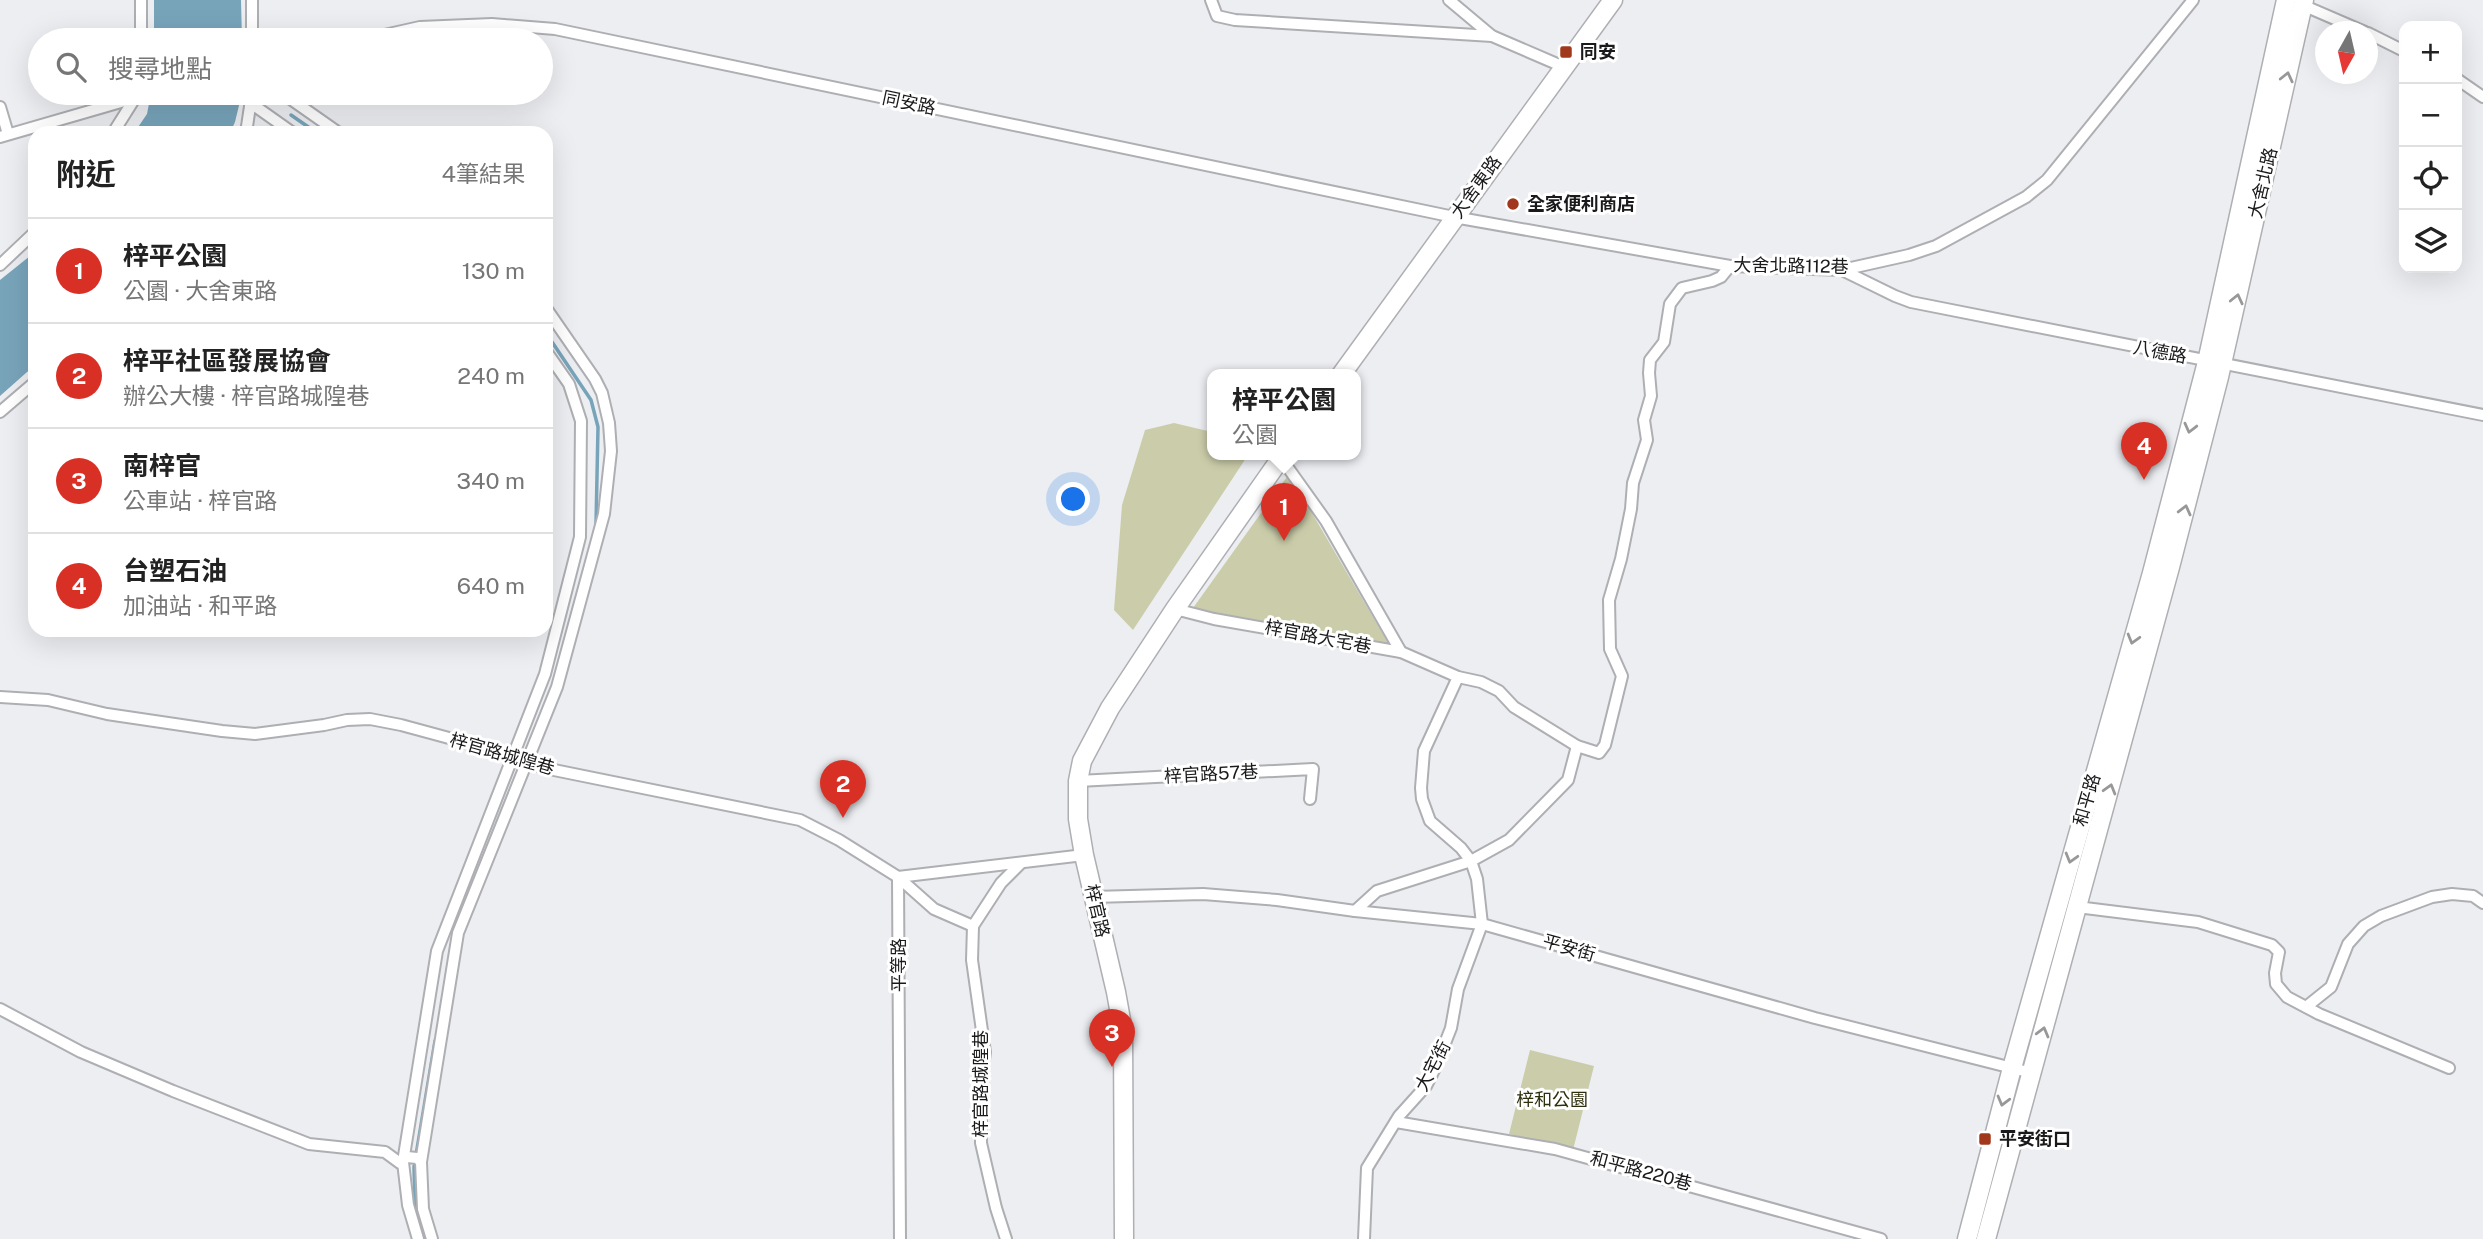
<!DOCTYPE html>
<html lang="zh-TW">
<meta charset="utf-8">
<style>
body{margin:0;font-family:"Public Sans","Noto Sans TC",sans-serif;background:#f2f2f2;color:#222}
.controls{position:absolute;right:21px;top:21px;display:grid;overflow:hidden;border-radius:14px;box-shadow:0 7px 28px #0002}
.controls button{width:63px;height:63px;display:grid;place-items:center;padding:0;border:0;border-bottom:2px solid #e0e0e0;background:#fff;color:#222;font:35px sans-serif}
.compass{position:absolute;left:2315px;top:21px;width:63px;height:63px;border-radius:50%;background:#fff;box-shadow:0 7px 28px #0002;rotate:188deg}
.you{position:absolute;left:1074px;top:500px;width:24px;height:24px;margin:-18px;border:5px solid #fff;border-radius:50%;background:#1a73e8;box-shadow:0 0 0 10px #1a73e833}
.badge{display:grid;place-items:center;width:46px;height:46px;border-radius:50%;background:#d93025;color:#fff;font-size:23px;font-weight:700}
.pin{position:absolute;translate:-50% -58px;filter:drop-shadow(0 2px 4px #0008)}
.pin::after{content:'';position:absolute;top:37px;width:24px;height:21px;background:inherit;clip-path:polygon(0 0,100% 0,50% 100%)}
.popup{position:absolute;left:1207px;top:369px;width:154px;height:91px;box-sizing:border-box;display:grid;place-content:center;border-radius:14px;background:#fff;filter:drop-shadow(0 2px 5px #0005);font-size:23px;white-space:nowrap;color:#767676}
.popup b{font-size:26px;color:#222}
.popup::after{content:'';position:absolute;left:50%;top:100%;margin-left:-14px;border:14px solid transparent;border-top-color:#fff}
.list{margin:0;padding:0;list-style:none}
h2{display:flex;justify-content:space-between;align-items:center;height:91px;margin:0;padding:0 28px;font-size:30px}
h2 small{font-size:23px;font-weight:400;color:#767676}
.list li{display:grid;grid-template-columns:46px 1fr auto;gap:21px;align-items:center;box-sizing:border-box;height:105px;padding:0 28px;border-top:2px solid #e0e0e0}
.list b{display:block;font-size:26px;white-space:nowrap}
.list p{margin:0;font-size:23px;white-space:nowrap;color:#767676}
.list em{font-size:23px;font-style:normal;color:#767676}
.icon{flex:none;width:38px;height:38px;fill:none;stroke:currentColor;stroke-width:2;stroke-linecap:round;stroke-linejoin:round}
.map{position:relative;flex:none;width:2483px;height:1239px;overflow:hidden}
.search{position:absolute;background:#fff;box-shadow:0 7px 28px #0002;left:28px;top:28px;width:525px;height:77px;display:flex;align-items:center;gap:18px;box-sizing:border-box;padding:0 24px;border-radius:38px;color:#767676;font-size:26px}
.panel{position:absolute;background:#fff;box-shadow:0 7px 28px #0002;left:28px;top:126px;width:525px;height:511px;border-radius:21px}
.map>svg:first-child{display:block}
</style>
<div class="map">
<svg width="2483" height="1239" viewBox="0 0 2483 1239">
<rect width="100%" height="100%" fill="#edeef2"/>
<!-- green -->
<g fill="#cbcdaa">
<polygon points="1174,423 1212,432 1212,455 1248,455 1133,630 1114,610 1122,505 1145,430"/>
<polygon points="1289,474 1390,646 1208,613 1193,608"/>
<polygon points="1530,1050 1594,1066 1573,1150 1509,1134"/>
</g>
<!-- water -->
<g fill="#78a4ba">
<polygon points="154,0 241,0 242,40 154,40"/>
<polygon points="151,93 242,93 235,122 230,133 134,133 147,114"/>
<polygon points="35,252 35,365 0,396 0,280"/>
</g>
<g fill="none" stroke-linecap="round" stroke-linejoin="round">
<!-- stream -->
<g stroke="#78a4ba" stroke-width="3.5">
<polyline points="291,115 317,133"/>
<polyline points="546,333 591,400 598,427 596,525"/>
<polyline points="425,1239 415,1208 414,1167 435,1041"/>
</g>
<!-- minor casing -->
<g stroke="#aeafb3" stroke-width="14">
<g id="minor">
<polyline points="252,0 252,40"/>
<polyline points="1211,0 1217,16 1235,20 1492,36 1564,67"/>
<polyline points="1449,0 1492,36"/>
<polyline points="2300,4 2365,32"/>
<polyline points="2368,33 2404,51"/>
<polyline points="141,40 141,0"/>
<polyline points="362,40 420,27 492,24 555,29 1454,217 1730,266 1842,270 1909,255 1936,246 2026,197 2047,180 2193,0"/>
<polyline points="2457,79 2483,97"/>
<polyline points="282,93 339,133"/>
<polyline points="252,104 293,133"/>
<polyline points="0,107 8,134"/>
<polyline points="113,133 135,98"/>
<polyline points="246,133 252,93"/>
<polyline points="0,137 152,93"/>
<polyline points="0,265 35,232"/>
<polyline points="1842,270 1895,296 1911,302 2483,415"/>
<polyline points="0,412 35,382"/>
<polyline points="1281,458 1326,521 1401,652"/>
<polyline points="1175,609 1214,619 1401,652 1458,677 1481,682 1499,691 1514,707 1577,746 1599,753 1605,745 1622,676 1610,649 1609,600 1621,559 1631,509 1633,483 1647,440 1644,420 1651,396 1649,373 1650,360 1664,342 1670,304 1682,288 1712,281 1721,277 1730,266"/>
<polyline points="0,697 48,700 107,714 222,731 255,734 324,725 347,720 370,719 401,725 460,741 544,768 800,820 839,840 898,877 934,909 973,926"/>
<polyline points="1078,781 1313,769 1310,799"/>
<polyline points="1093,897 1203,894 1277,900 1355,911 1482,924 1815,1018 2032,1073"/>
<polyline points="2077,907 2198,922 2272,945 2279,952 2275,973 2276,984 2287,997 2319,1014 2449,1068"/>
<polyline points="1355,911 1377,891 1471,861 1509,840 1568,780 1577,746"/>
<polyline points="2306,1007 2331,987 2348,944 2364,926 2381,916 2432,897 2452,894 2473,896 2483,903"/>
<polyline points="0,1009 81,1052 173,1091 309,1144 385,1152 400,1163 407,1157 417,1158 421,1162"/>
<polyline points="1396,1122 1555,1149 1881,1239"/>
<polyline points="418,1239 408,1205 403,1162 437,951 545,674 580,537 581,421 569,384 546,351"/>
<polyline points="432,1239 423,1209 421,1162 458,933 557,687 604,514 611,451 609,423 602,393 595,379 546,308"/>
<polyline points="900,1239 898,877 1084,855"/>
<polyline points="1006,1239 996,1208 981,1143 981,1084 985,1052 972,960 973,926 1001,883 1020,864"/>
<polyline points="1364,1239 1367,1168 1399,1116 1426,1086 1436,1066 1451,1028 1458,989 1482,924 1477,879 1471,861 1461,848 1430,821 1422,799 1421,788 1424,751 1458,677"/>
</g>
</g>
<!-- primary casing -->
<g stroke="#aeafb3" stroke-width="21">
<g id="primary">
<polyline points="1341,375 1613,0"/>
<polyline points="1124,1239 1123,1031 1116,992 1084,855 1078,819 1078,781 1082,761 1110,708 1175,609 1283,455"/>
<polyline points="1967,1239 2012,1068 2152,573 2207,362 2286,0"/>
<polyline points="1986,1239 2170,567 2219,377 2304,0"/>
</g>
</g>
<!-- minor -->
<use href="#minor" stroke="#fff" stroke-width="10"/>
<!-- primary -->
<use href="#primary" stroke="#fff" stroke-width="18"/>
</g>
<!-- one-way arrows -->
<defs><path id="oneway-chevron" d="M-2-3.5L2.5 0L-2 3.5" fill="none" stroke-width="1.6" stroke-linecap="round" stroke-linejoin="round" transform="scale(1.75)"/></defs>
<g stroke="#989899">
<use href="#oneway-chevron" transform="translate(2287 77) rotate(-77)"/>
<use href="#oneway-chevron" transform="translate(2237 299) rotate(-77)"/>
<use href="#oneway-chevron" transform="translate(2190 428) rotate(104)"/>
<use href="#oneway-chevron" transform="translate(2185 510) rotate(-76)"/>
<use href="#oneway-chevron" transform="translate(2133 639) rotate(106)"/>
<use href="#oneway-chevron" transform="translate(2110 789) rotate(-74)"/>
<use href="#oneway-chevron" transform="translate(2071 858) rotate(106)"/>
<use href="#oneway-chevron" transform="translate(2043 1032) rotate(-75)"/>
<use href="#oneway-chevron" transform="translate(2003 1101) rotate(105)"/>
</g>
<!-- markers -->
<g fill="#a1381d" stroke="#fff" stroke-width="2.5">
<rect x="1559" y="45" width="14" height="14" rx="3.5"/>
<circle cx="1513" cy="204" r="7"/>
<rect x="1978" y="1132" width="14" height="14" rx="3.5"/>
</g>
<g text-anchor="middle" stroke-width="6" stroke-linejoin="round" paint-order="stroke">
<!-- poi labels -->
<g font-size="18" font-weight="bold" fill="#1a1a1c" stroke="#fff" text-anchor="start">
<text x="1580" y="58">同安</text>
<text x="1527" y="210">全家便利商店</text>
<text x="1999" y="1145">平安街口</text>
</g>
<!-- street labels -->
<g font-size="18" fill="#1a1a1c" stroke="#fff">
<text transform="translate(909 103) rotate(12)" y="6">同安路</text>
<text transform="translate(2263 183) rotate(-77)" y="6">大舍北路</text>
<text transform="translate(1476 187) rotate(-54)" y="6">大舍東路</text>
<text transform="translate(1791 266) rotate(1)" y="6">大舍北路112巷</text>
<text transform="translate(2160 352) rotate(11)" y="6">八德路</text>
<text transform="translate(1318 637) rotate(11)" y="6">梓官路大宅巷</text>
<text transform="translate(502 754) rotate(16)" y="6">梓官路城隍巷</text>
<text transform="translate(1211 774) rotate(-3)" y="6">梓官路57巷</text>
<text transform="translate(2087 800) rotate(-74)" y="6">和平路</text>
<text transform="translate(1097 911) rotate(77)" y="6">梓官路</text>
<text transform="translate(1569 948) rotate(16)" y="6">平安街</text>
<text transform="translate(899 965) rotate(-90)" y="6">平等路</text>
<text transform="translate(1433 1066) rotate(-62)" y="6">大宅街</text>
<text transform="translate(981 1084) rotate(-90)" y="6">梓官路城隍巷</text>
<text transform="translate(1641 1171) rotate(15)" y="6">和平路220巷</text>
</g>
<!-- park labels -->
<g font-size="18" fill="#2e2f0c" stroke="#fff">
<text x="1552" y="1106">梓和公園</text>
</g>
</g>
</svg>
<div class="controls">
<button>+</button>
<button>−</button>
<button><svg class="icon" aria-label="locate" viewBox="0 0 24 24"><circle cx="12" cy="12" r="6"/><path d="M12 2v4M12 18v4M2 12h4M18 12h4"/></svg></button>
<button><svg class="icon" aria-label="layers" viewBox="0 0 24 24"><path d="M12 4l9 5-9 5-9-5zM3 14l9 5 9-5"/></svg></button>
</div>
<svg class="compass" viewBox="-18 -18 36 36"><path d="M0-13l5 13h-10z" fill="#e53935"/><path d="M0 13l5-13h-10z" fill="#767676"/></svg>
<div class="you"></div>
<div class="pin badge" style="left:1284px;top:541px">1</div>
<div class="popup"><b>梓平公園</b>公園</div>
<div class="pin badge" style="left:843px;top:818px">2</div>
<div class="pin badge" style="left:1112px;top:1067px">3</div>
<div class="pin badge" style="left:2144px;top:480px">4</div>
<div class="search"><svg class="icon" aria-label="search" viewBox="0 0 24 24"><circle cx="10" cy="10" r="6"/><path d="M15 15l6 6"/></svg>搜尋地點</div>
<section class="panel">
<h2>附近<small>4筆結果</small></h2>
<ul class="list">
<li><span class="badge">1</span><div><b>梓平公園</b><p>公園 · 大舍東路</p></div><em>130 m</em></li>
<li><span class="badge">2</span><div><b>梓平社區發展協會</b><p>辦公大樓 · 梓官路城隍巷</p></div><em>240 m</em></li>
<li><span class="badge">3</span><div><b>南梓官</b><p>公車站 · 梓官路</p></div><em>340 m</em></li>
<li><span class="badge">4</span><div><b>台塑石油</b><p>加油站 · 和平路</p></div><em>640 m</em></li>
</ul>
</section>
</div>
